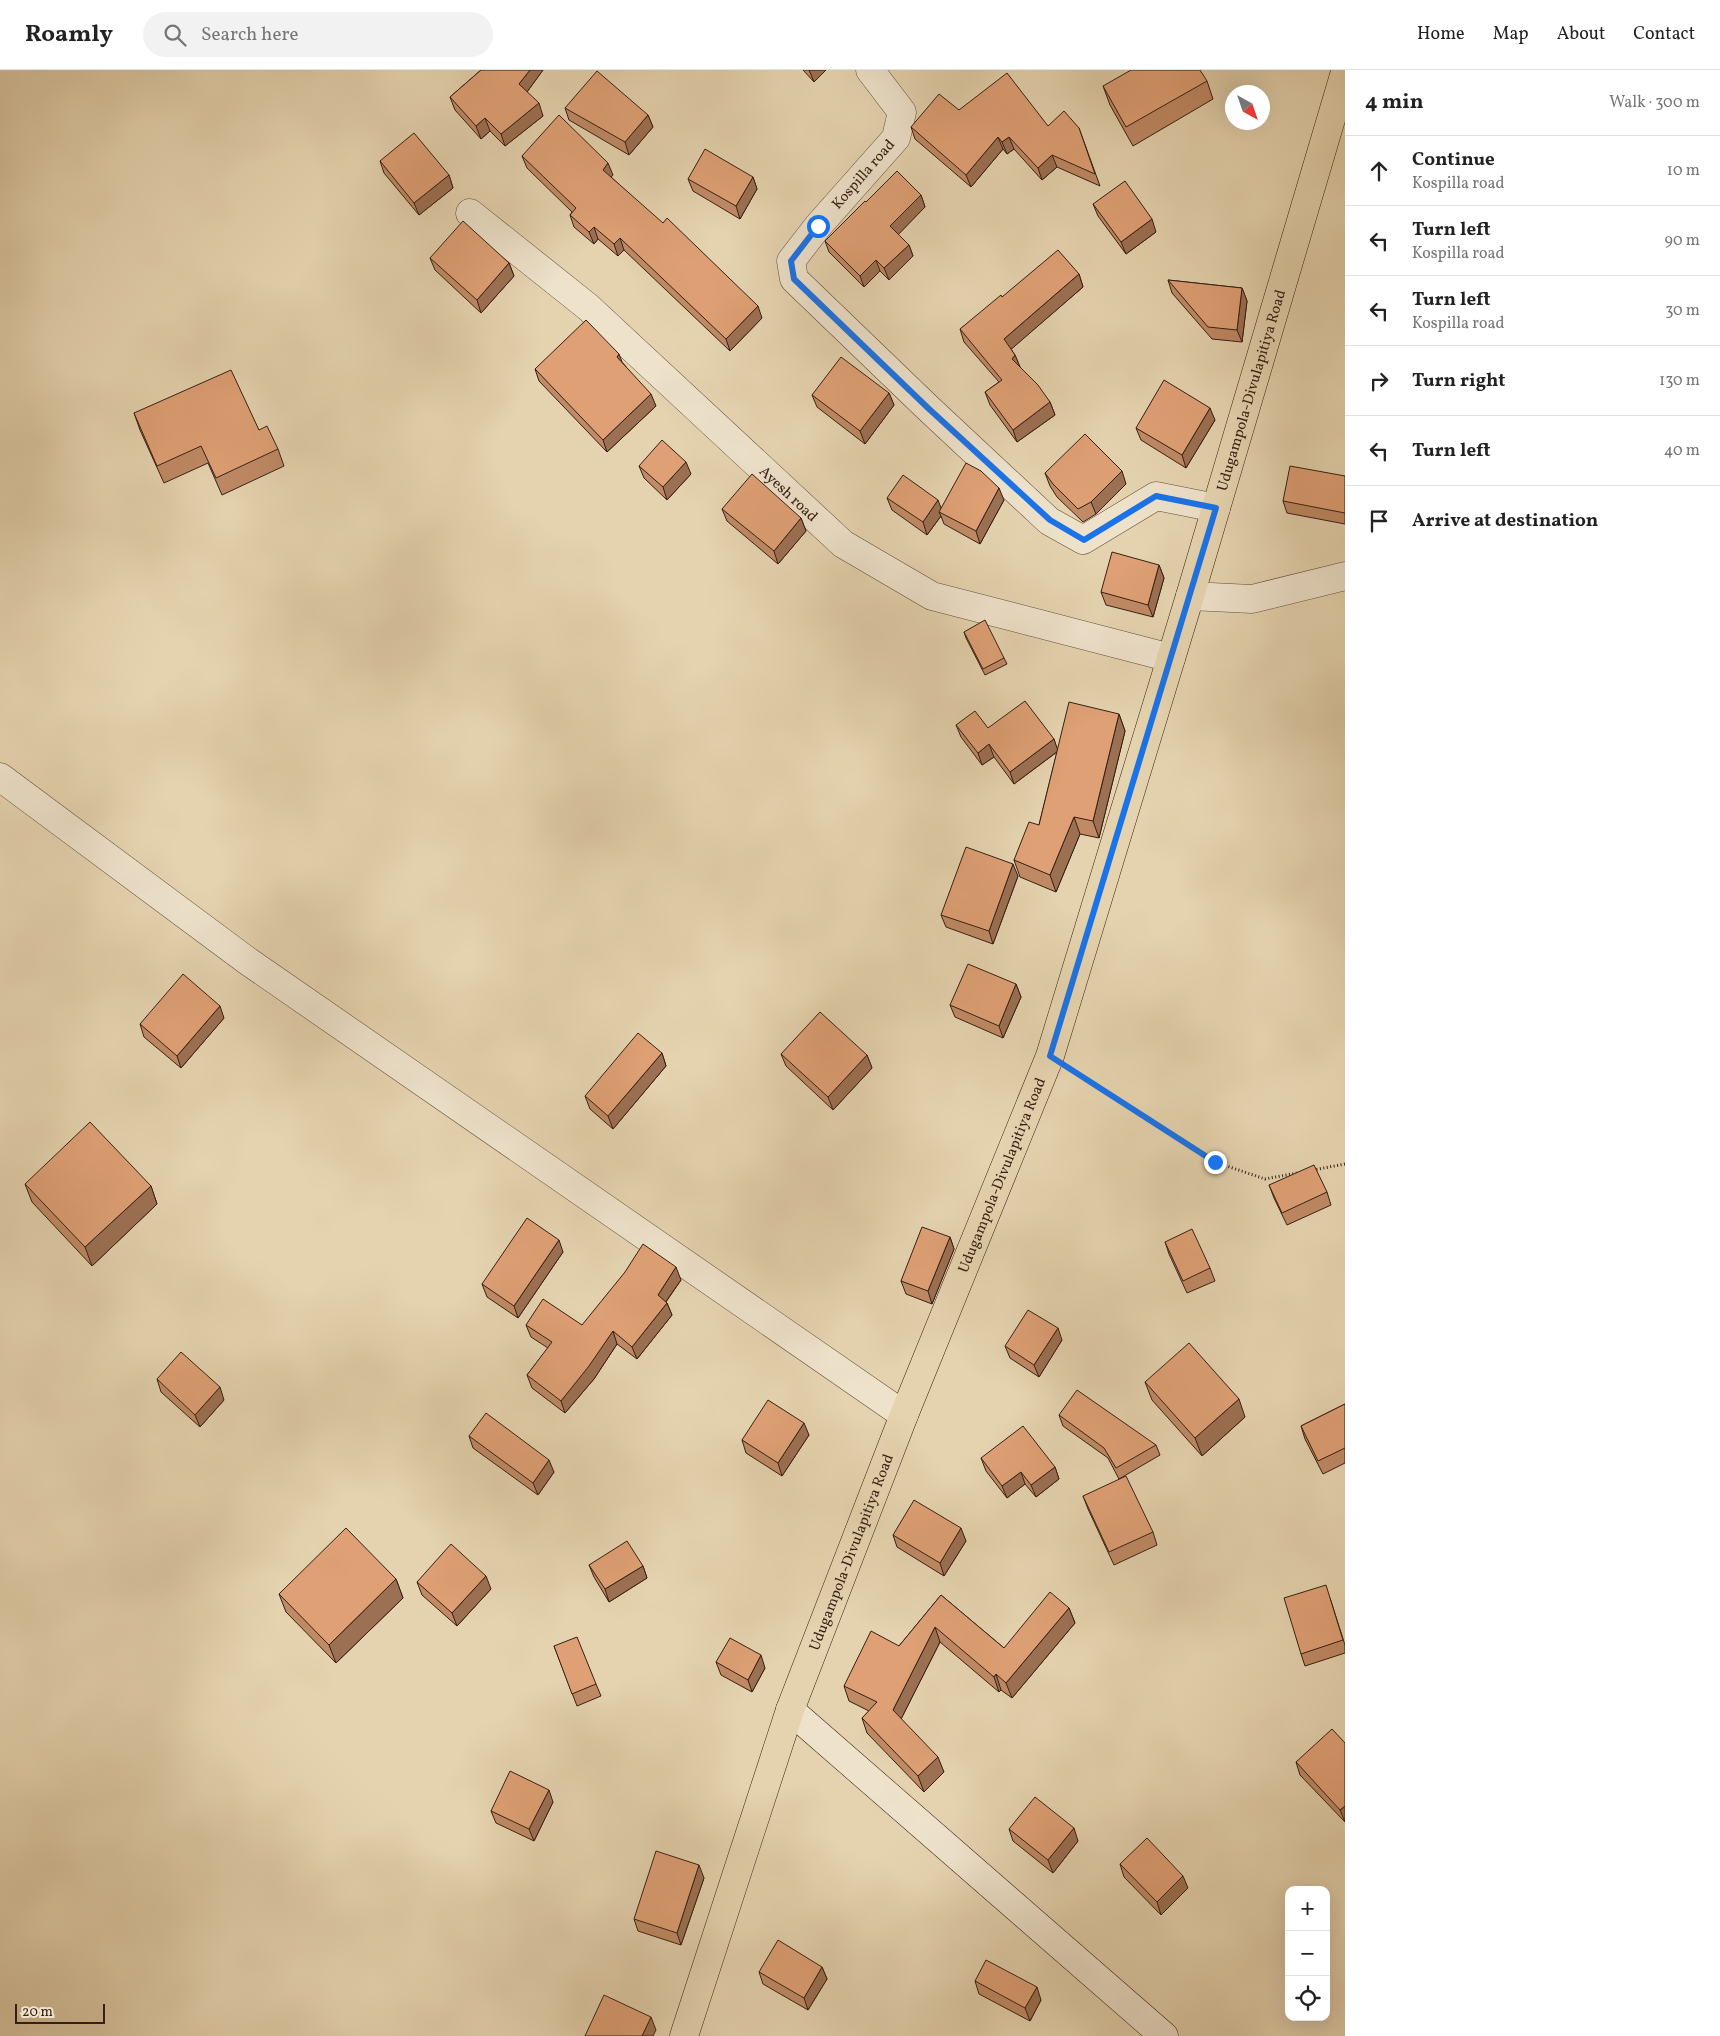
<!DOCTYPE html>
<meta charset="utf-8">
<style>
body{margin:0;font-family:Vollkorn,serif;background:#f2f2f2;color:#222}
.controls{position:absolute;right:15px;bottom:15px;display:grid;overflow:hidden;border-radius:10px;box-shadow:0 5px 20px #0002}
.controls button{width:45px;height:45px;display:grid;place-items:center;padding:0;border:0;border-bottom:1px solid #e0e0e0;background:#fff;color:#222;font:25px sans-serif}
.compass{position:absolute;left:1225px;top:15px;width:45px;height:45px;border-radius:50%;background:#fff;box-shadow:0 5px 20px #0002;rotate:140deg}
.scale{position:absolute;left:15px;bottom:12px;width:90px;box-sizing:border-box;padding-left:5px;border:2px solid #361f14;border-top:0;font-size:14px;line-height:18px;white-space:nowrap;color:#361f14;-webkit-text-stroke:4px #eee2cb;paint-order:stroke}
.stop{position:absolute;width:15px;height:15px;margin:-11px;border:4px solid #1a73e8;border-radius:50%;background:#fff}
.stop.end{background:#1a73e8;border-color:#fff;box-shadow:0 1px 5px #0008}
.list{margin:0;padding:0;list-style:none}
h2{display:flex;justify-content:space-between;align-items:center;height:65px;margin:0;padding:0 20px;font-size:21px}
h2 small{font-size:16px;font-weight:400;color:#767676}
.list li{display:grid;grid-template-columns:32px 1fr auto;gap:15px;align-items:center;box-sizing:border-box;height:70px;padding:0 20px;border-top:1px solid #e0e0e0}
.list b{display:block;font-size:19px;white-space:nowrap}
.list p{margin:0;font-size:16px;white-space:nowrap;color:#767676}
.list em{font-size:16px;font-style:normal;color:#767676}
.icon{flex:none;width:28px;height:28px;fill:none;stroke:currentColor;stroke-width:2;stroke-linecap:round;stroke-linejoin:round}
.map{position:relative;flex:none;width:1345px;height:1966px;overflow:hidden}
header{display:flex;align-items:center;gap:30px;box-sizing:border-box;height:70px;padding:0 25px;background:#fff;border-bottom:1px solid #e0e0e0}
header strong{font-size:24px}
nav{display:flex;gap:28px;margin-inline-start:auto;font-size:18px}
.search{width:350px;height:45px;background:#f2f2f2;display:flex;align-items:center;gap:12px;box-sizing:border-box;padding:0 18px;border-radius:28px;color:#767676;font-size:19px}
main{display:flex}
aside{flex:1;background:#fff}
.map>svg:first-child{display:block}
</style>
<header>
<strong>Roamly</strong>
<div class="search"><svg class="icon" aria-label="search" viewBox="0 0 24 24"><circle cx="10" cy="10" r="6"/><path d="M15 15l6 6"/></svg>Search here</div>
<nav><a>Home</a><a>Map</a><a>About</a><a>Contact</a></nav>
</header>
<main>
<div class="map">
<svg width="1345" height="1966" viewBox="0 0 1345 1966">
<rect width="100%" height="100%" fill="#e5d3af"/>
<filter id="stains"><feTurbulence type="fractalNoise" baseFrequency=".004" numOctaves="4"/><feColorMatrix values="0 0 0 0 .2 0 0 0 0 .09 0 0 0 0 .02 0 0 0 .5 -.17"/></filter>
<radialGradient id="worn" r=".72"><stop offset=".6" stop-color="#630" stop-opacity="0"/><stop offset="1" stop-color="#630" stop-opacity=".3"/></radialGradient>
<g fill="none" stroke-linecap="round" stroke-linejoin="round">
<!-- street casing -->
<g stroke="#624c3b" stroke-width="29">
<g id="street">
<polyline points="870,0 902,42 896,68 818,156 791,191 794,209 928,338 1049,451 1083,470 1156,426 1216,438"/>
<path id="s1" d="M470,143L588,237L843,474L932,526L1171,588"/>
<polyline points="1190,526 1252,529 1345,506"/>
<polyline points="0,707 249,892 904,1345"/>
</g>
</g>
<!-- secondary casing -->
<g stroke="#361f14" stroke-width="29">
<polyline id="secondary" points="790,1640 1164,1966"/>
</g>
<!-- primary casing -->
<g stroke="#361f14" stroke-width="29">
<g id="primary">
<path id="s2" d="M684,1966L790,1640L904,1345L1050,986L1190,526L1345,2"/>
</g>
</g>
<!-- path -->
<g stroke="#361f14" stroke-width="3" stroke-dasharray="1 2.5" stroke-linecap="butt">
<polyline points="1074,1001 1215,1092 1265,1109 1297,1103"/>
<polyline points="1313,1100 1345,1094"/>
</g>
<!-- street -->
<use href="#street" stroke="#eee2cb" stroke-width="28"/>
<!-- secondary -->
<use href="#secondary" stroke="#eee2cb" stroke-width="28"/>
<!-- primary -->
<use href="#primary" stroke="#e5d3af" stroke-width="28"/>
</g>
<!-- wall -->
<g fill="#c08a65" stroke="#361f14">
<polygon points="481,0 543,0 527,22 543,46 505,76 490,61 481,69 455,40 450,27"/>
<polygon points="803,0 826,0 814,12"/>
<polygon points="1207,11 1213,29 1133,76 1110,35 1103,16"/>
<polygon points="565,38 648,45 653,57 629,85 569,50"/>
<polygon points="959,40 1048,56 1079,58 1100,116 1057,97 1042,110 1014,79 1007,84 1003,79 971,117 915,69 911,57"/>
<polygon points="522,86 613,105 611,107 762,248 730,281 624,180 618,186 598,169 594,174 574,157 570,145 572,142 527,98"/>
<polygon points="380,91 449,105 453,118 419,145 384,103"/>
<polygon points="753,107 757,119 740,149 693,121 688,109"/>
<polygon points="921,125 925,137 898,164 909,175 913,186 889,210 880,201 864,217 829,182 825,171 866,132"/>
<polygon points="1093,134 1156,162 1126,184 1098,146"/>
<polygon points="430,188 509,193 514,206 481,243 435,200"/>
<polygon points="1079,204 1083,217 1011,279 1015,285 1020,297 1050,332 1055,345 1017,372 990,335 985,322 999,312 964,272 960,259 1002,227"/>
<polygon points="1168,210 1242,218 1247,231 1242,272 1212,269 1172,223"/>
<polygon points="623,293 656,336 607,382 539,311 535,299"/>
<polygon points="889,323 894,335 865,374 817,337 812,325"/>
<polygon points="134,343 259,360 278,379 284,396 222,425 208,393 164,413 140,360"/>
<polygon points="1215,350 1186,398 1141,370 1136,358"/>
<polygon points="639,396 691,404 667,430 644,408"/>
<polygon points="1045,403 1126,414 1096,444 1083,452 1057,427 1050,416"/>
<polygon points="1345,406 1345,454 1287,443 1283,431"/>
<polygon points="887,428 941,438 1004,430 980,474 944,454 941,446 927,465 892,440"/>
<polygon points="722,439 801,448 806,461 778,494 727,451"/>
<polygon points="1159,495 1164,508 1153,547 1106,535 1101,522"/>
<polygon points="964,562 1004,588 1007,594 985,605 966,568"/>
<polygon points="1119,644 1125,661 1099,768 1080,764 1056,822 1020,807 1014,790 1039,755 1057,682 1014,714 994,687 982,695 961,667 956,655 988,658 1054,669 1057,680"/>
<polygon points="1018,806 993,874 946,857 941,845"/>
<polygon points="1016,914 1021,927 1003,968 955,947 950,935"/>
<polygon points="224,948 181,998 144,967 140,954"/>
<polygon points="662,983 666,996 613,1059 590,1039 585,1026"/>
<polygon points="781,984 867,985 872,998 833,1040 786,996"/>
<polygon points="25,1114 151,1116 157,1134 92,1196 32,1132"/>
<polygon points="1269,1115 1327,1122 1331,1135 1287,1155 1274,1128"/>
<polygon points="950,1167 954,1179 932,1234 906,1224 901,1211"/>
<polygon points="1165,1172 1210,1198 1215,1211 1187,1223 1169,1184"/>
<polygon points="563,1182 518,1248 487,1227 482,1214"/>
<polygon points="681,1210 666,1232 667,1233 672,1245 637,1289 617,1274 594,1309 565,1343 532,1318 527,1305 548,1278 531,1267 526,1255 582,1255"/>
<polygon points="1062,1270 1039,1307 1010,1288 1005,1276"/>
<polygon points="157,1309 224,1330 200,1357 161,1322"/>
<polygon points="1145,1312 1245,1347 1202,1386 1152,1330"/>
<polygon points="1345,1334 1345,1393 1323,1404 1305,1369 1301,1356"/>
<polygon points="1059,1345 1156,1375 1160,1385 1119,1409 1108,1388 1063,1356"/>
<polygon points="809,1365 782,1406 746,1383 742,1370"/>
<polygon points="469,1366 554,1402 538,1425 473,1378"/>
<polygon points="981,1388 1055,1397 1059,1409 1036,1427 1025,1414 1007,1428 986,1401"/>
<polygon points="1083,1426 1153,1462 1157,1475 1114,1495 1088,1439"/>
<polygon points="893,1465 966,1471 944,1506 897,1477"/>
<polygon points="589,1495 643,1496 647,1508 609,1532 594,1507"/>
<polygon points="396,1509 403,1528 336,1593 286,1542 279,1524"/>
<polygon points="417,1512 491,1519 457,1556 422,1525"/>
<polygon points="941,1525 1004,1578 1069,1538 1075,1553 1012,1628 1001,1620 999,1622 940,1572 901,1649 944,1702 924,1722 867,1663 862,1648 869,1641 849,1631 844,1616 899,1576"/>
<polygon points="1330,1528 1345,1575 1345,1583 1305,1596 1301,1584"/>
<polygon points="554,1576 596,1614 601,1626 577,1636"/>
<polygon points="716,1592 765,1598 752,1622 721,1605"/>
<polygon points="1345,1673 1345,1752 1300,1705 1296,1692"/>
<polygon points="553,1732 534,1771 496,1753 491,1741"/>
<polygon points="1009,1759 1078,1771 1053,1803 1013,1771"/>
<polygon points="1120,1794 1188,1818 1161,1845 1124,1807"/>
<polygon points="704,1808 681,1875 638,1861 634,1849"/>
<polygon points="822,1897 827,1909 808,1940 763,1914 759,1902"/>
<polygon points="975,1911 1041,1930 1030,1951 979,1924"/>
</g>
<!-- shaded-wall -->
<g fill="#9c7052" stroke="#361f14">
<polygon points="530,0 543,0 524,26 519,14"/>
<polygon points="809,0 826,0 814,12"/>
<polygon points="539,33 543,46 505,76 501,64"/>
<polygon points="648,45 653,57 629,85 625,72"/>
<polygon points="485,48 490,61 481,69 476,56"/>
<polygon points="998,67 1003,79 971,117 966,105"/>
<polygon points="1009,67 1014,79 1007,84 1002,72"/>
<polygon points="1052,85 1057,97 1042,110 1038,98"/>
<polygon points="608,93 613,105 607,112 603,100"/>
<polygon points="449,105 453,118 419,145 414,133"/>
<polygon points="753,107 757,119 740,149 736,136"/>
<polygon points="921,125 925,137 895,168 890,156"/>
<polygon points="1152,149 1156,162 1126,184 1121,172"/>
<polygon points="594,157 598,169 594,174 589,162"/>
<polygon points="620,168 624,180 618,186 614,174"/>
<polygon points="909,175 913,186 889,210 884,198"/>
<polygon points="876,190 880,201 864,217 860,206"/>
<polygon points="509,193 514,206 481,243 477,230"/>
<polygon points="1079,204 1083,217 1008,282 1004,269"/>
<polygon points="1242,218 1247,231 1242,272 1237,260"/>
<polygon points="758,236 762,248 730,281 726,269"/>
<polygon points="619,284 624,297 617,287"/>
<polygon points="1015,285 1020,297 1012,289"/>
<polygon points="889,323 894,335 865,374 860,361"/>
<polygon points="651,324 656,336 607,382 603,370"/>
<polygon points="1050,332 1055,345 1017,372 1013,360"/>
<polygon points="1210,338 1215,350 1186,398 1182,385"/>
<polygon points="686,392 691,404 667,430 663,417"/>
<polygon points="1122,401 1126,414 1096,444 1091,432"/>
<polygon points="999,418 1004,430 980,474 976,461"/>
<polygon points="938,430 943,443 939,442 941,446 927,465 923,452"/>
<polygon points="801,448 806,461 778,494 774,481"/>
<polygon points="1159,495 1164,508 1153,547 1148,535"/>
<polygon points="1119,644 1125,661 1099,768 1093,751"/>
<polygon points="1054,669 1058,681 1014,714 1010,702"/>
<polygon points="989,674 994,687 982,695 978,683"/>
<polygon points="1074,747 1080,764 1056,822 1050,805"/>
<polygon points="1013,794 1018,806 993,874 989,861"/>
<polygon points="1016,914 1021,927 1003,968 999,956"/>
<polygon points="220,936 224,948 181,998 177,986"/>
<polygon points="662,983 666,996 613,1059 608,1046"/>
<polygon points="867,985 872,998 833,1040 828,1027"/>
<polygon points="151,1116 157,1134 92,1196 85,1177"/>
<polygon points="950,1167 954,1179 932,1234 928,1221"/>
<polygon points="559,1170 563,1182 518,1248 514,1236"/>
<polygon points="676,1197 681,1210 662,1237 658,1225"/>
<polygon points="667,1233 672,1245 637,1289 632,1277"/>
<polygon points="1058,1258 1062,1270 1039,1307 1034,1295"/>
<polygon points="613,1261 617,1274 594,1309 565,1343 561,1331"/>
<polygon points="220,1317 224,1330 200,1357 195,1345"/>
<polygon points="1239,1329 1245,1347 1202,1386 1195,1368"/>
<polygon points="804,1353 809,1365 782,1406 778,1393"/>
<polygon points="549,1390 554,1402 538,1425 533,1413"/>
<polygon points="1055,1397 1059,1409 1036,1427 1031,1415"/>
<polygon points="1021,1402 1025,1414 1007,1428 1002,1416"/>
<polygon points="961,1458 966,1471 944,1506 940,1493"/>
<polygon points="643,1496 647,1508 609,1532 605,1519"/>
<polygon points="486,1506 491,1519 457,1556 452,1543"/>
<polygon points="396,1509 403,1528 336,1593 329,1575"/>
<polygon points="1069,1538 1075,1553 1012,1628 1006,1613"/>
<polygon points="935,1557 940,1572 898,1655 893,1640"/>
<polygon points="761,1585 765,1598 752,1622 748,1610"/>
<polygon points="996,1604 1001,1620 999,1622 994,1607"/>
<polygon points="938,1687 944,1702 924,1722 918,1706"/>
<polygon points="549,1720 553,1732 534,1771 529,1759"/>
<polygon points="1345,1736 1345,1752 1340,1740"/>
<polygon points="1074,1758 1078,1771 1053,1803 1048,1790"/>
<polygon points="699,1795 704,1808 681,1875 677,1863"/>
<polygon points="1183,1806 1188,1818 1161,1845 1157,1832"/>
<polygon points="822,1897 827,1909 808,1940 804,1928"/>
<polygon points="1037,1917 1041,1930 1030,1951 1025,1938"/>
<polygon points="651,1947 656,1960 653,1966 642,1966"/>
</g>
<!-- building -->
<g fill="#dfa075" stroke="#361f14">
<polygon points="481,0 530,0 519,14 539,33 501,64 485,48 476,56 450,27"/>
<polygon points="1131,0 1200,0 1207,11 1126,57 1103,16"/>
<polygon points="597,1 648,45 625,72 565,38"/>
<polygon points="1007,3 1048,56 1064,41 1079,58 1095,104 1052,85 1038,98 1009,67 1002,72 998,67 966,105 911,57 939,24 959,40"/>
<polygon points="559,45 608,93 603,100 663,153 667,148 758,236 726,269 620,168 614,174 594,157 589,162 570,145 576,138 522,86"/>
<polygon points="414,63 449,105 414,133 380,91"/>
<polygon points="705,79 753,107 736,136 688,109"/>
<polygon points="897,101 921,125 890,156 909,175 884,198 876,190 860,206 825,171 865,131 866,132"/>
<polygon points="1125,111 1152,149 1121,172 1093,134"/>
<polygon points="463,151 509,193 477,230 430,188"/>
<polygon points="1058,180 1079,204 1004,269 1015,285 1012,289 1038,315 1050,332 1013,360 985,322 1002,310 960,259 1001,225 1002,227"/>
<polygon points="1168,210 1242,218 1237,260 1208,257"/>
<polygon points="586,250 619,284 617,287 651,324 603,370 535,299"/>
<polygon points="841,287 889,323 860,361 812,325"/>
<polygon points="231,300 259,360 267,356 278,379 216,408 201,376 157,396 134,343"/>
<polygon points="1164,310 1210,338 1182,385 1136,358"/>
<polygon points="1085,364 1122,401 1091,432 1078,439 1053,414 1045,403"/>
<polygon points="662,370 686,392 663,417 639,396"/>
<polygon points="966,393 981,401 999,418 976,461 939,442"/>
<polygon points="1290,396 1345,406 1345,443 1283,431"/>
<polygon points="752,404 801,448 774,481 722,439"/>
<polygon points="903,405 938,430 923,452 887,428"/>
<polygon points="1112,482 1159,495 1148,535 1101,522"/>
<polygon points="985,550 1004,588 983,599 964,562"/>
<polygon points="1025,631 1054,669 1010,702 989,674 978,683 956,655 975,641 988,658"/>
<polygon points="1069,632 1119,644 1093,751 1074,747 1050,805 1014,790 1029,752 1039,755"/>
<polygon points="966,777 1013,794 989,861 941,845"/>
<polygon points="968,894 1016,914 999,956 950,935"/>
<polygon points="183,904 220,936 177,986 140,954"/>
<polygon points="820,942 867,985 828,1027 781,984"/>
<polygon points="638,963 662,983 608,1046 585,1026"/>
<polygon points="90,1052 151,1116 85,1177 25,1114"/>
<polygon points="1314,1095 1327,1122 1282,1143 1269,1115"/>
<polygon points="527,1148 559,1170 514,1236 482,1214"/>
<polygon points="922,1157 950,1167 928,1221 901,1211"/>
<polygon points="1192,1159 1210,1198 1183,1211 1165,1172"/>
<polygon points="643,1174 676,1197 658,1225 667,1233 632,1277 613,1261 589,1296 561,1331 527,1305 552,1272 526,1255 543,1229 582,1255 625,1202"/>
<polygon points="1028,1240 1058,1258 1034,1295 1005,1276"/>
<polygon points="1189,1273 1239,1329 1195,1368 1145,1312"/>
<polygon points="181,1282 220,1317 195,1345 157,1309"/>
<polygon points="1077,1320 1156,1375 1116,1398 1104,1378 1059,1345"/>
<polygon points="768,1330 804,1353 778,1393 742,1370"/>
<polygon points="1345,1334 1345,1378 1318,1391 1301,1356"/>
<polygon points="486,1343 549,1390 533,1413 469,1366"/>
<polygon points="1023,1356 1055,1397 1031,1415 1021,1402 1002,1416 981,1388"/>
<polygon points="1126,1406 1153,1462 1109,1482 1083,1426"/>
<polygon points="914,1430 961,1458 940,1493 893,1465"/>
<polygon points="346,1458 396,1509 329,1575 279,1524"/>
<polygon points="627,1471 643,1496 605,1519 589,1495"/>
<polygon points="451,1474 486,1506 452,1543 417,1512"/>
<polygon points="1326,1515 1343,1570 1301,1584 1284,1528"/>
<polygon points="1050,1522 1069,1538 1006,1613 996,1604 994,1607 935,1557 893,1640 938,1687 918,1706 862,1648 877,1632 844,1616 871,1561 899,1576 941,1525 1004,1578"/>
<polygon points="577,1567 596,1614 572,1624 554,1576"/>
<polygon points="730,1568 761,1585 748,1610 716,1592"/>
<polygon points="1332,1659 1345,1673 1345,1736 1340,1740 1296,1692"/>
<polygon points="510,1701 549,1720 529,1759 491,1741"/>
<polygon points="1035,1727 1074,1758 1048,1790 1009,1759"/>
<polygon points="1147,1768 1183,1806 1157,1832 1120,1794"/>
<polygon points="656,1781 699,1795 677,1863 634,1849"/>
<polygon points="778,1870 822,1897 804,1928 759,1902"/>
<polygon points="986,1890 1037,1917 1025,1938 975,1911"/>
<polygon points="604,1925 651,1947 642,1966 585,1966"/>
</g>
<g fill="none" stroke-linecap="round" stroke-linejoin="round">
<!-- route -->
<polyline stroke="#1a73e8" stroke-width="6" points="818,156 791,191 794,209 928,338 1050,450 1084,470 1156,426 1216,438 1050,986 1215,1092"/>
</g>
<g text-anchor="middle" stroke-width="5" stroke-linejoin="round" paint-order="stroke">
<!-- street labels -->
<g font-size="15" fill="#361f14" stroke="#eee2cb">
<text transform="translate(863 104) rotate(-49)" y="5">Kospilla road</text>
<text dy="5" stroke="none"><textPath href="#s2" startOffset="1742">Udugampola-Divulapitiya Road</textPath></text>
<text dy="5" stroke="none"><textPath href="#s1" startOffset="425">Ayesh road</textPath></text>
<text dy="5" stroke="none"><textPath href="#s2" startOffset="918">Udugampola-Divulapitiya Road</textPath></text>
<text dy="5" stroke="none"><textPath href="#s2" startOffset="512">Udugampola-Divulapitiya Road</textPath></text>
</g>
</g>
<rect width="100%" height="100%" filter="url(#stains)"/>
<rect width="100%" height="100%" fill="url(#worn)"/>
</svg>
<div class="controls">
<button>+</button>
<button>−</button>
<button><svg class="icon" aria-label="locate" viewBox="0 0 24 24"><circle cx="12" cy="12" r="6"/><path d="M12 2v4M12 18v4M2 12h4M18 12h4"/></svg></button>
</div>
<svg class="compass" viewBox="-18 -18 36 36"><path d="M0-13l5 13h-10z" fill="#e53935"/><path d="M0 13l5-13h-10z" fill="#767676"/></svg>
<div class="scale">20 m</div>
<div class="stop" style="left:818px;top:156px"></div>
<div class="stop end" style="left:1215px;top:1092px"></div>
</div>
<aside>
<h2>4 min<small>Walk · 300 m</small></h2>
<ul class="list">
<li><svg class="icon" aria-label="ahead" viewBox="0 0 24 24"><path d="M12 20V5M6 11l6-6 6 6"/></svg><div><b>Continue</b><p>Kospilla road</p></div><em>10 m</em></li>
<li><svg class="icon" aria-label="left" viewBox="0 0 24 24"><path d="M17 20v-9H6M10 6l-5 5 5 5"/></svg><div><b>Turn left</b><p>Kospilla road</p></div><em>90 m</em></li>
<li><svg class="icon" aria-label="left" viewBox="0 0 24 24"><path d="M17 20v-9H6M10 6l-5 5 5 5"/></svg><div><b>Turn left</b><p>Kospilla road</p></div><em>30 m</em></li>
<li><svg class="icon" aria-label="right" viewBox="0 0 24 24"><path d="M7 20v-9h11M14 6l5 5-5 5"/></svg><div><b>Turn right</b></div><em>130 m</em></li>
<li><svg class="icon" aria-label="left" viewBox="0 0 24 24"><path d="M17 20v-9H6M10 6l-5 5 5 5"/></svg><div><b>Turn left</b></div><em>40 m</em></li>
<li><svg class="icon" aria-label="arrive" viewBox="0 0 24 24"><path d="M6 21V4h12l-3 4 3 4H6"/></svg><div><b>Arrive at destination</b></div></li>
</ul>
</aside>
</main>
